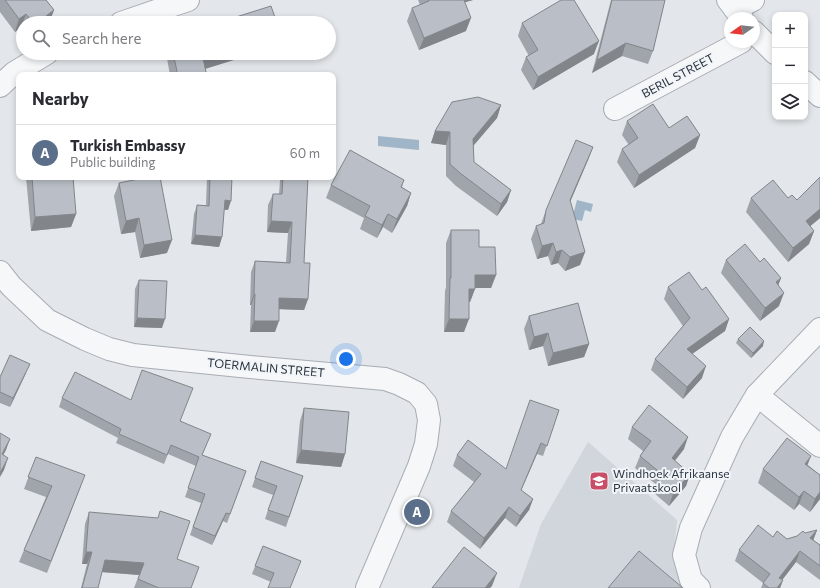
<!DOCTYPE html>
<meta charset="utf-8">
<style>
body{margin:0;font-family:Commissioner,sans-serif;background:#f2f2f3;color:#2b2b33}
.controls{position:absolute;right:12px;top:12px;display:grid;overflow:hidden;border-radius:8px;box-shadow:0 2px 6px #0003}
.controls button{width:36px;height:36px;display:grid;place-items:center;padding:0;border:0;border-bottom:1px solid #e1e1e2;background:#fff;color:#2b2b33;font:20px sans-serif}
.compass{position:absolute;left:724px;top:12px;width:36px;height:36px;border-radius:50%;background:#fff;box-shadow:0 2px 6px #0003;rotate:256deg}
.you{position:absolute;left:346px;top:359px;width:14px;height:14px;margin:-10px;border:3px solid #fff;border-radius:50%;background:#1a73e8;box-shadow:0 0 0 6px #1a73e833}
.badge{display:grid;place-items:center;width:26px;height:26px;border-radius:50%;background:#ea580c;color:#fff;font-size:13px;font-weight:700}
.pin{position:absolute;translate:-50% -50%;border:2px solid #fff;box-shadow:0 1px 4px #0006}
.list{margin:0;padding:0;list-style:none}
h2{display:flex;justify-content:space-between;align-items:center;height:52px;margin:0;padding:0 16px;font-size:17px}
h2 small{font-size:13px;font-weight:400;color:#7c7c81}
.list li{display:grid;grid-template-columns:26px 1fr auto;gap:12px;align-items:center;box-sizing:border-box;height:56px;padding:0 16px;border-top:1px solid #e1e1e2}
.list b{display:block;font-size:15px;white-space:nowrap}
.list p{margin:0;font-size:13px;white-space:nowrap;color:#7c7c81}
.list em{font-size:13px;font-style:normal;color:#7c7c81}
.icon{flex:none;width:22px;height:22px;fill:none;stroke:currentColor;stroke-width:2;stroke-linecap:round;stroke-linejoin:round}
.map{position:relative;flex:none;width:820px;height:588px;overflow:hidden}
.search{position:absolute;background:#fff;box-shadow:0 2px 6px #0003;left:16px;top:16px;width:320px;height:44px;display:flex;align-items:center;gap:10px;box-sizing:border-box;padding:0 14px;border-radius:22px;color:#7c7c81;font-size:15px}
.panel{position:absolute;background:#fff;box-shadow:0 2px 6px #0003;left:16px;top:72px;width:320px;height:108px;border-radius:8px}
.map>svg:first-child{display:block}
</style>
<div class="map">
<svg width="820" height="588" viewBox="0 0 820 588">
<rect width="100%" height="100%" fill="#e3e6ea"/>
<!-- built -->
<polygon fill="#d1d5dc" points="588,442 677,520 674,555 677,574 686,588 519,588 541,524"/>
<!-- water -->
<g fill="#a0b5c8">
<polygon points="378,136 419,140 419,150 378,146"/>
<polygon points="577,200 593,204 591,212 585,210 582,221 572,219"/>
</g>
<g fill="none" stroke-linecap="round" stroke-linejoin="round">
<!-- minor casing -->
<g stroke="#a8adb4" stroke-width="24">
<g id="minor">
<polyline points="728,0 742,18"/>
<polyline points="735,9 753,0"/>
<polyline points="121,23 188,0"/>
<polyline points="754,32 775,53"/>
<polyline points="805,82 820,96"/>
<polyline points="0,86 14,73 47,53"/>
<polyline points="615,109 741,42"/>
<polyline points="0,272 11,286 47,320 85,339 109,349 133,355 152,357 250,367 385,379 399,384 417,393 426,404 429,420 426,444 419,466 367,588"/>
<polyline points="757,395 820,446"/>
<polyline points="699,588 691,580 684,555 691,528 732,437 757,395 820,329"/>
</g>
</g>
<!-- minor -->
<use href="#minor" stroke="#f5f7f9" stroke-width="22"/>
</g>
<!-- wall -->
<g fill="#a0a4ab">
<polygon points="0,0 46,0 54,10 49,23 23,23 23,30 21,27 15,32 0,12"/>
<polygon points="418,0 473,0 465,2 466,31 419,50 407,21 412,8 420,5"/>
<polygon points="611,0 665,0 653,51 648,64 622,56 592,73"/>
<polygon points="522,23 594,54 533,90 521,70 526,57 529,56 518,36"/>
<polygon points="166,53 256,53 205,69 205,75 170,75"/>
<polygon points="501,105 497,118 473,146 474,162 511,190 507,202 497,216 456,186 446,176 446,145 431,143 435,131"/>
<polygon points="627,121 669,128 700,135 695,148 634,188 617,162 622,149 629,145 622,135"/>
<polygon points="593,147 588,160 570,202 585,252 580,265 565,271 558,263 551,265 548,256 537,259 531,239 536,226 541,224 546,210"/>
<polygon points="26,177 70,177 76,214 71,227 31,231"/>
<polygon points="207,177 232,177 228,210 224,210 222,237 219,247 191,244 194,214 197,205 206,205"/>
<polygon points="281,177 308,177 304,263 308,299 304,310 279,309 275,332 250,332 251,305 250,305 251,272 255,261 286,262 288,233 267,232 268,205 273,194 279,194 280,180"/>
<polygon points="820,177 820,218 810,226 814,231 809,244 788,262 746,212 751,198 788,198 797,200"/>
<polygon points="404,180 402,187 411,193 407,206 392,233 383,227 377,238 360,229 364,218 326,198 331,185"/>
<polygon points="119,183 167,253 140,258 135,232 121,234 114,196"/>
<polygon points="451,230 479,247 496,275 491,288 475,288 470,302 469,302 464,332 444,332 445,291 446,287 446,243"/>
<polygon points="726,260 760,262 781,278 778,285 779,306 760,321 721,273"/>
<polygon points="139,280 162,328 134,327 135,289"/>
<polygon points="668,287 702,290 729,319 725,331 692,354 702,378 683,399 651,370 655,359 683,326 664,299"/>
<polygon points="529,316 589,344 584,357 548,366 543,346 529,350 524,329"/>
<polygon points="738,339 763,346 751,358 736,343"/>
<polygon points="26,373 10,407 0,403 0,377"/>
<polygon points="62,398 131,400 181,421 207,443 202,455 246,471 227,523 223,521 212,545 190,535 201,503 185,497 196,466 168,454 164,464 116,443 118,438 59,407"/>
<polygon points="304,408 345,454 341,467 296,463 300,421"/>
<polygon points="559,410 543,456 537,454 521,490 533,499 529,510 516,527 505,518 480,549 447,522 451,511 474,482 453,466 457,455 506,469"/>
<polygon points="632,427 684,449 675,461 690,474 686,486 669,506 654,493 657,485 635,468 640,456 643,451 628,439"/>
<polygon points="36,457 81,486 47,573 19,562 24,550 46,497 24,489"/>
<polygon points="261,461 303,476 286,527 265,519 273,495 252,487"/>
<polygon points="808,465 820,475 820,499 810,512 799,504 794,510 758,483 763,469"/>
<polygon points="89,512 177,559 191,588 134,588 139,575 102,572 98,588 81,588 87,564 82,564 85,524"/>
<polygon points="817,530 813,540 820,545 820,580 796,562 782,580 783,580 780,588 761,588 763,583 735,561 739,550 773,537 787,539"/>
<polygon points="263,546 301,561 271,582 252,574"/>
</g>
<!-- shaded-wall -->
<g fill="#82868b">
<polygon points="458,0 473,0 456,5"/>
<polygon points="54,10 49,23 37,23"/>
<polygon points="26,14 21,27 15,32 19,19"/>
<polygon points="471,18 466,31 419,50 424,38"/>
<polygon points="599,41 594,54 533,90 538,77"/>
<polygon points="626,43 622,56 592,73 597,60"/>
<polygon points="220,53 256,53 198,71 203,58"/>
<polygon points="501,105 497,118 468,152 473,139"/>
<polygon points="435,131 450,132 446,145 431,143"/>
<polygon points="700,135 695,148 634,188 639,175"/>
<polygon points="593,147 588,160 565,214 570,200"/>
<polygon points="511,190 507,202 497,216 501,204"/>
<polygon points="411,193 407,206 392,233 397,219"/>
<polygon points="225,200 231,201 228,210 222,209"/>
<polygon points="820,209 820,218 801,234 806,221"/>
<polygon points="76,214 71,227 31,231 35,217"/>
<polygon points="388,214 383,227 377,238 382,225"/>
<polygon points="139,218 135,232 121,234 126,221"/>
<polygon points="271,221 292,222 288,233 267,232"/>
<polygon points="814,231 809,244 788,262 793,248"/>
<polygon points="195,235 222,237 219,247 191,244"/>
<polygon points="172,240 167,253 140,258 144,245"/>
<polygon points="553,243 548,256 537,259 542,246"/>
<polygon points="562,250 558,263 551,265 556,252"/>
<polygon points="585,252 580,265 565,271 570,257"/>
<polygon points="475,275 496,275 491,288 470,288"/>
<polygon points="781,278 776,291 776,282"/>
<polygon points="469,289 475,289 470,302 464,302"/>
<polygon points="784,293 779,306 760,321 765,308"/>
<polygon points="254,294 255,294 251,305 250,305"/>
<polygon points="279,298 308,299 304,310 275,309"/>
<polygon points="137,318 165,319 162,328 134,327"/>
<polygon points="449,319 469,319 464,332 444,332"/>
<polygon points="729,319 725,331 682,361 687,349"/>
<polygon points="254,321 279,321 275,332 250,332"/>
<polygon points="548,333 543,346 529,350 534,337"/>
<polygon points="764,341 763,346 751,358 753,353"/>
<polygon points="589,344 584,357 548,366 553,353"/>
<polygon points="30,364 26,373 10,407 13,398"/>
<polygon points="706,366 702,378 683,399 687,387"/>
<polygon points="688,437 684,449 667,470 672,458"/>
<polygon points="10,439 6,450 0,461 2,454"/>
<polygon points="541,443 537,454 517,500 521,490"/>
<polygon points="301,450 345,454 341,467 296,463"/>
<polygon points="811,456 806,469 805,464"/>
<polygon points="8,458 4,470 0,477 0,473"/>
<polygon points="690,474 686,486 669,506 673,494"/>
<polygon points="804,491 799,504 794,510 799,497"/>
<polygon points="820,492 820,499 810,512 815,499"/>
<polygon points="533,499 529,510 516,527 520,516"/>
<polygon points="509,507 505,518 480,549 484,538"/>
<polygon points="226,513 223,521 212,545 215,536"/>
<polygon points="817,530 813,541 810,538"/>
<polygon points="800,551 796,562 776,588 779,578"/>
<polygon points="86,552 92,552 87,564 82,564"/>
<polygon points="105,560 144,563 140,575 101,572"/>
<polygon points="497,573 492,586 490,588 485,588"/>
<polygon points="783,580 780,588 777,588"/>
</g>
<!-- building -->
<g fill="#babfc7" stroke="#82868b">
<polygon points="5,0 46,0 54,10 37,23 33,23 26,14 19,19"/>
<polygon points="428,0 464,0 471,18 424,38 412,8 429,1"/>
<polygon points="561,0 574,0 599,41 538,77 526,57 538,50 522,23"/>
<polygon points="612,0 665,0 653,51 626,43 597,60"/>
<polygon points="271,6 277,23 217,23"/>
<polygon points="173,53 220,53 203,58 206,72 205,75 175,75 177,71"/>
<polygon points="478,97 501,105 473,139 474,162 511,190 501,204 460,173 450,164 450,132 435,131 452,102"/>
<polygon points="653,104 669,128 687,116 700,135 639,175 622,149 638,138 627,121"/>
<polygon points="576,140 593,147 570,200 585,252 570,257 562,250 556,252 553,243 542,246 536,226 544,223 546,210"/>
<polygon points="350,150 404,180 401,187 411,193 397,219 388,214 382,225 365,216 370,206 331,185"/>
<polygon points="32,177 73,177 76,214 35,217"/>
<polygon points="148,177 160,177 172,240 144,245 139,218 126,221 119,183"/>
<polygon points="210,177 232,177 231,201 225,200 222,237 195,235 197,205 209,206"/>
<polygon points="283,177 308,177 304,263 310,263 308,299 279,298 279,321 254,321 255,294 254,294 255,261 290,263 292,222 271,221 273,194 282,194"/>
<polygon points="820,177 820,209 806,221 814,231 793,248 751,198 773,180 788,198 792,195 797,200"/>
<polygon points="451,230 479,230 479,247 495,247 496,275 475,275 475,289 469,289 469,319 449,319 450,278 451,278"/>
<polygon points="745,244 760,262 764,258 781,278 776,282 784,293 765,308 726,260"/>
<polygon points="689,272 702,290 706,287 729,319 687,349 706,366 687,387 655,359 690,318 668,287"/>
<polygon points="139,280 167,281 165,319 137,318"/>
<polygon points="578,303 589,344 553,353 548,333 534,337 529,316"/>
<polygon points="750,327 764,341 753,353 738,339"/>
<polygon points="10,355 30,364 13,398 0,392 0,377"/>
<polygon points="142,370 193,388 180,421 211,434 202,455 246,471 230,514 226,513 215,536 193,527 205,494 188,488 199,457 171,445 167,455 119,434 121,429 62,398 75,372 131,400"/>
<polygon points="530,400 559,410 547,446 541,443 521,490 533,499 520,516 509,507 484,538 451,511 481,474 457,455 468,440 506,469"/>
<polygon points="649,405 688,437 672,458 690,474 673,494 658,481 663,475 640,456 651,441 632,427"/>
<polygon points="304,408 349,412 345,454 301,450"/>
<polygon points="0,433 10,439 2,454 8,458 0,473"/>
<polygon points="787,438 811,456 805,464 820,475 820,492 815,499 804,491 799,497 763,469"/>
<polygon points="36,457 85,475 51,561 24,550 52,486 28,477"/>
<polygon points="261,461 303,476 289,517 268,510 277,486 255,478"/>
<polygon points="160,511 190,521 177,559 199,567 191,588 159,588 138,579 144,563 105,560 98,588 82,588 92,552 86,552 89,512 158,518"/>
<polygon points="758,525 773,537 777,531 787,539 797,536 803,531 805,533 817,530 810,538 820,545 820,566 800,551 779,578 783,580 777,588 769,588 763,583 770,574 739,550"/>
<polygon points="263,546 301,561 290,588 268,588 274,573 255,566"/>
<polygon points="464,547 497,573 485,588 432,588"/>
<polygon points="639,551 683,588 608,588"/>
</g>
<!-- icons -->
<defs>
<g id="school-square" transform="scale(1)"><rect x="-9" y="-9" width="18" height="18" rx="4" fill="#c84f67" stroke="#f2f5f8"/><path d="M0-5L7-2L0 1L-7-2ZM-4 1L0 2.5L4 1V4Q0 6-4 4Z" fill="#fff"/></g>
</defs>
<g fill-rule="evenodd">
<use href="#school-square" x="599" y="481"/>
</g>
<g text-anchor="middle" stroke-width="4" stroke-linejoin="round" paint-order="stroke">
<!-- street labels -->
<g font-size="12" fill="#2b3542" stroke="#f2f5f8">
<text transform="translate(678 76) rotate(-28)" y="4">BERIL STREET</text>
<text transform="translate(266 368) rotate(5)" y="4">TOERMALIN STREET</text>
</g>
<!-- poi labels -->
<g font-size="12" fill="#2b3542" stroke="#f2f5f8" text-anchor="start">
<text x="613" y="478">Windhoek Afrikaanse<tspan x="613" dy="14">Privaatskool</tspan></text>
</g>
</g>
</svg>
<div class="controls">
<button>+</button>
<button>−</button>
<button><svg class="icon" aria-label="layers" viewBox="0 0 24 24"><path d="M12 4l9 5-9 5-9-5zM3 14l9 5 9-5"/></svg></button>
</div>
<svg class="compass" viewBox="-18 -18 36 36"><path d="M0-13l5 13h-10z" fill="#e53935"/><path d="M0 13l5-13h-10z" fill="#7c7c81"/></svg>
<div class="you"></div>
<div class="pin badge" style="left:417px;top:512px;background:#5c6f8a">A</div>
<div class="search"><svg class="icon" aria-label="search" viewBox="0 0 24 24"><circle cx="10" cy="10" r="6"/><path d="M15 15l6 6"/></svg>Search here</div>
<section class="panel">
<h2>Nearby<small></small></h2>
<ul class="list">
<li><span class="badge" style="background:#5c6f8a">A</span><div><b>Turkish Embassy</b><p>Public building</p></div><em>60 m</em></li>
</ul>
</section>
</div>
